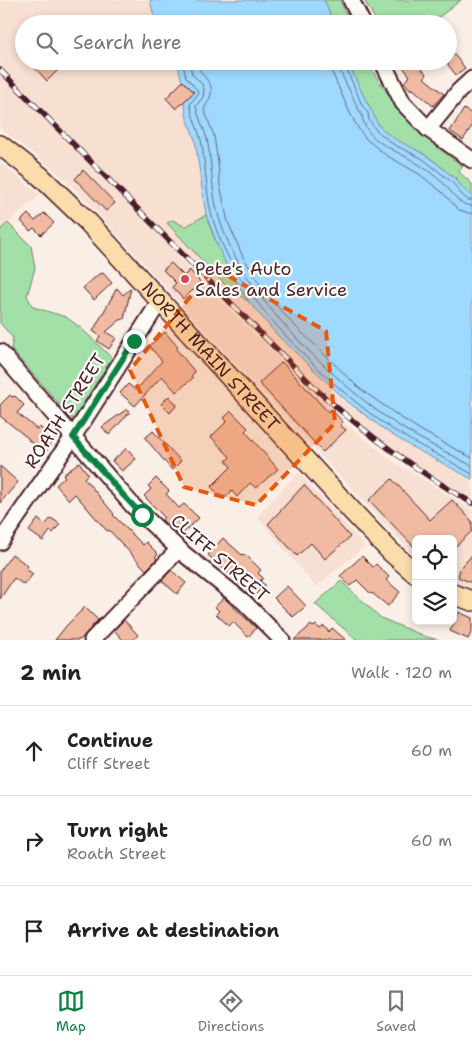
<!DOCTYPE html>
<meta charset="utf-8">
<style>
body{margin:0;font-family:"Shantell Sans",sans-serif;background:#f2f2f2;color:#222}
.controls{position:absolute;right:15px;bottom:15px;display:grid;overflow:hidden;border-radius:8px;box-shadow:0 2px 8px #0003}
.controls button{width:45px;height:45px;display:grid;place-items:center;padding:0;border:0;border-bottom:1px solid #e0e0e0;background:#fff;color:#222;font:25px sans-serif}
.stop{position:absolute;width:15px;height:15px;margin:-11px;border:4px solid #0b8043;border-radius:50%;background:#fff}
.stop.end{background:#0b8043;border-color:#fff;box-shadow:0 1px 5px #0008}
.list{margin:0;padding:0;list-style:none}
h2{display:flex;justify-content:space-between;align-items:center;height:65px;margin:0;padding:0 20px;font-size:21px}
h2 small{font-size:16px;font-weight:400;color:#767676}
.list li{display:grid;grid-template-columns:32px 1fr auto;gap:15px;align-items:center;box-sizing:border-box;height:90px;padding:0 20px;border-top:1px solid #e0e0e0}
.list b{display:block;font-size:19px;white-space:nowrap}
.list p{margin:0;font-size:16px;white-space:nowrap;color:#767676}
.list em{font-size:16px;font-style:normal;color:#767676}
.icon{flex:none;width:28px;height:28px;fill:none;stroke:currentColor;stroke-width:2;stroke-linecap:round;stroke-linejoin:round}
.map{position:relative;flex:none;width:472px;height:640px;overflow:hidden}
.search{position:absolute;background:#fff;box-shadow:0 2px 8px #0003;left:15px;right:15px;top:15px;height:55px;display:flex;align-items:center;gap:12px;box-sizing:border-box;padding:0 18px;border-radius:28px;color:#767676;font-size:19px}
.sheet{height:335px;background:#fff}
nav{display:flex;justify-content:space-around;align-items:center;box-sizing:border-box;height:70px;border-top:1px solid #e0e0e0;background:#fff;font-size:14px;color:#767676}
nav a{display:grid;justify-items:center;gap:2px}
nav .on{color:#0b8043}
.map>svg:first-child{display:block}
</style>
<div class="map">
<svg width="472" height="640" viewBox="0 0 472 640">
<rect width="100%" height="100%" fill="#faefe6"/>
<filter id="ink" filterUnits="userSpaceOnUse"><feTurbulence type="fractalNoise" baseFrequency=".02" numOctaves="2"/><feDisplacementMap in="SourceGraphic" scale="10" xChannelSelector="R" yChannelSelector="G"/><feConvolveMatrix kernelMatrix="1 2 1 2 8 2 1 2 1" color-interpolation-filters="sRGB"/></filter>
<g filter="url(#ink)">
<!-- built -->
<g fill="#f7dfd2">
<polygon points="0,0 150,0 153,13 158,24 24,24 24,61 177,61 182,81 194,92 184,101 187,118 195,140 206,215 237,284 263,319 412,447 472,479 472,506 453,495 453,493 391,452 334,408 291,369 178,254 176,256 343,422 393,461 472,510 472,589 453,581 453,539 416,539 416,557 252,382 84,198 56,171 0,128"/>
<polygon points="0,163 40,195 0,230"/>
<polygon points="298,472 365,546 316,587 257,517"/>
</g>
<!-- green -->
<g fill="#a2e0a8" stroke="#76806a">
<polygon points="324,0 340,0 350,24 334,24"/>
<polygon points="364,0 461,0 430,24 378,24"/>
<path d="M347,61H367C391,104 422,139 463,166L459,172L472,184V196L465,192L456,179V177L455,179C445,170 435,161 424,154C409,146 392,140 380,127C374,120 372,111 367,103Z"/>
<path d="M206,215C216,247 231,274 249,302L226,286L167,223L173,220L185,227Z"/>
<polygon points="8,223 31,246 35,268 27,296 33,307 66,317 81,328 112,358 73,420 11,349 13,338 0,323 0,230"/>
<polygon points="341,581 381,618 426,637 440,640 357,640 315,604"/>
</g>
<!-- water -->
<g fill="#9ed9ff" stroke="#7c8faa">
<polygon points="150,0 324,0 334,24 158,24 153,13"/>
<path d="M177,61H347C355,77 362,94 371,110C375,116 375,121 380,127C394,142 416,147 432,160C439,165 446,171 453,177C460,183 464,191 472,196V479L412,447L389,433L348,402L277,335L249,302L227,266L218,247L206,215L195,140L187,118L184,101L193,92L182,82Z"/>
</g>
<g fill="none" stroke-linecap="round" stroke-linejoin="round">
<!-- shore -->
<g stroke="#6c6980" stroke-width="1">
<path d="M182,61L186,77L198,91L197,95L190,104C192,117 198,128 201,140C207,169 205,198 215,226C233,278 267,317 305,356C332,383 361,408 392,429C418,446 446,458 472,474"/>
<path d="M189,61L192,74L202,84L204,90L203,97L196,106C198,118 204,127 207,139C213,167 211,197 221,224C239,275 272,313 309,351C336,377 364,403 396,424C420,440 447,452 472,466"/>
<path d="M196,61C203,85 222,80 204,109L214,136L218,163L220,185L228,222L243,257L264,291L291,322L359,388L400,417L422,431L472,458"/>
<polyline points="329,61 331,70 349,111 358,128 366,139 386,155 419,174 442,192 459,210 472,214"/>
<path d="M337,61L338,67L362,116C366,142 396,150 415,162C425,168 434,175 443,183C452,191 458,206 472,206"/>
<polyline points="343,61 362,105 368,113 369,120 376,130 393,144 423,159 452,182 462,195 468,200 472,200"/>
</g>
</g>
<!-- building -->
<g fill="#f0bba2" stroke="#4a1f2b">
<polygon points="448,47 465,68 456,75 448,65"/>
<polygon points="29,61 50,61 58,70 47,81"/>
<polygon points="398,61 415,61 427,75 424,78 444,94 433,106 412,88 411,90 404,82 410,76"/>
<polygon points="183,81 194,92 176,109 166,98"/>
<polygon points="464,109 472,114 472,126 463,140 450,131"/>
<polygon points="83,170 115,203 106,211 75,179"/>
<polygon points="44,213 54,223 41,235 34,228 30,231 21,221 28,214 35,221"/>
<polygon points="171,263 184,276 190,270 201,283 183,299 172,287 176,283 163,270"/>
<polygon points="100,273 101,274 103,273 112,283 94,300 83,288"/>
<polygon points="117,288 123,295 131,288 124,319 120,320 106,332 116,338 109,349 97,341 100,336 93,331"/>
<polygon points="165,332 178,347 176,349 195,372 191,376 193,378 176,392 162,376 135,406 120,393 128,384 136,390 162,361 149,346"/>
<polygon points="282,362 328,412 331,409 343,422 340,425 346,430 323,452 259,383"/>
<polygon points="10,395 12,397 15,396 24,405 17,413 38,430 39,427 55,437 46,452 28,440 29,439 0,416 0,405"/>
<polygon points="169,396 177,405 170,413 161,404"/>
<polygon points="127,409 130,412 109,435 102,427"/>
<polygon points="231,411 248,428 245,431 278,469 256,488 250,483 237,497 232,491 224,499 211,487 231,467 226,461 230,457 211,437 227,421 224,418"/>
<polygon points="153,431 181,461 172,470 145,438"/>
<polygon points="127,448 136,459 122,471 112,461"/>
<polygon points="79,462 88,474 84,478 114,514 113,515 143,545 146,542 158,554 155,557 157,559 146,570 109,530 107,531 75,494 69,500 56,485 65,477 63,475"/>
<polygon points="0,466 18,482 0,503"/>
<polygon points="156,478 169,491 166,494 179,508 184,504 199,518 180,536 162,520 164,517 144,496 151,489 148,486"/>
<polygon points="392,479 430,520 452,500 472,521 472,531 453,549 453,539 416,539 416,549 369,500"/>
<polygon points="304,485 350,537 325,559 311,543 297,556 268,524"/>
<polygon points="51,518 60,524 53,533 50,531 43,541 29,531 38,519 45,525"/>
<polygon points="223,538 242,555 243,554 247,556 261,570 258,573 263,578 260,581 265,585 255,595 251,591 250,592 208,555"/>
<polygon points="12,554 28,566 26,569 33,574 24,585 14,578 0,599 0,571"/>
<polygon points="472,555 472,583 458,577 460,569"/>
<polygon points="362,556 373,567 376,564 389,577 386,580 400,592 388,606 372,593 371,594 357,580 350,586 340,576"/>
<polygon points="171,570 186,583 177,594 162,581"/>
<polygon points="287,586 306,606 293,617 274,598"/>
<polygon points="224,598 256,628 248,637 233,622 229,626 216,614 219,611 215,607"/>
<polygon points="85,607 98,620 80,640 55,640 67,625"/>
<polygon points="459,612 472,618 472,631 468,639 450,631"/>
<polygon points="124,620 138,635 133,640 123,640 114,630"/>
<polygon points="311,625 313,627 316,625 320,629 324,626 329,632 332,628 346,640 294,640"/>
</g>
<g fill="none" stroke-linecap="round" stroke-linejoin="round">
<!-- minor casing -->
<g stroke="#4a1f2b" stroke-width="19">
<g id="minor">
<polyline points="351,0 363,24"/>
<polyline points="382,61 403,103 428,129 472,160"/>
<polyline points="428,129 459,91 472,79"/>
<polyline points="0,352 133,506 184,554 244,602 282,640"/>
<polyline points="0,542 73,437 160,301"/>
<polyline points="92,640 179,549"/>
</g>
</g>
<!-- major casing -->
<g stroke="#4a1f2b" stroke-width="22">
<g id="major">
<path id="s1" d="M0,145L40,176L88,222L352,511L391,552L416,574"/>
<polyline points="453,594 472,601"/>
</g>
</g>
<!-- minor -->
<use href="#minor" stroke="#fdfcf7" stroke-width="15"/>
<!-- major -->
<use href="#major" stroke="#faddab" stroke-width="19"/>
<!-- rail casing -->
<g stroke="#4a1f2b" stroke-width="5.5">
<path id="rail" d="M0,70L319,392C366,434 417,471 472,503"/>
</g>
<!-- rail -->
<use href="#rail" stroke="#fdfcf7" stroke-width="4" stroke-dasharray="11" stroke-linecap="butt"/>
</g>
</g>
<g fill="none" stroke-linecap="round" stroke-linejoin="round" filter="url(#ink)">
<!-- route -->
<polyline stroke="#0b8043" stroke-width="6" points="134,341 73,437 124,496 142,515"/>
</g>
<!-- marked area -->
<path fill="#e8590c" fill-opacity="0.2" stroke="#e8590c" stroke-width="4" stroke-dasharray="10 6" stroke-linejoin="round" d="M214,268L326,331L335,423L256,505L184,487L130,370Z"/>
<!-- markers -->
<circle fill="#d1495b" stroke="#fdfcf7" stroke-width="2" cx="185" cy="279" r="5"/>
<g text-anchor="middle" stroke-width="4.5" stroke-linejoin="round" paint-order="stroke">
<!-- poi labels -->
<g font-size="18" fill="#4a1f2b" stroke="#fdfcf7" text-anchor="start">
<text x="195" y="275">Pete's Auto<tspan x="195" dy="21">Sales and Service</tspan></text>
</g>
<!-- street labels -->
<g font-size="18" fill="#4a1f2b" stroke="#fdfcf7">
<text dy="6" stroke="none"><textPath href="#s1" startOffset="299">NORTH MAIN STREET</textPath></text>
<text transform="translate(65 411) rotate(-57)" y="6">ROATH STREET</text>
<text transform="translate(220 558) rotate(41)" y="6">CLIFF STREET</text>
</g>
</g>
</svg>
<div class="controls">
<button><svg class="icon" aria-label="locate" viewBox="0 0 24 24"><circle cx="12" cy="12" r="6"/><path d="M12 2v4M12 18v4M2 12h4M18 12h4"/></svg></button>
<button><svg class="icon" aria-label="layers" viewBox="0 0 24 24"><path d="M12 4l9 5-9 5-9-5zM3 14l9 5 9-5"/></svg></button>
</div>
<div class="stop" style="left:142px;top:515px"></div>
<div class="stop end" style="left:134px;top:341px"></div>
<div class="search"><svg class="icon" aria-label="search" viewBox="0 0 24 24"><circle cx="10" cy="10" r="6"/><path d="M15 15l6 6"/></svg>Search here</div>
</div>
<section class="sheet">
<h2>2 min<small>Walk · 120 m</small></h2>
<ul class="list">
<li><svg class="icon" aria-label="ahead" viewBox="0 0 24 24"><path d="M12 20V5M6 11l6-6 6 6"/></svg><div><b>Continue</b><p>Cliff Street</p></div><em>60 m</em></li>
<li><svg class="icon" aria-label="right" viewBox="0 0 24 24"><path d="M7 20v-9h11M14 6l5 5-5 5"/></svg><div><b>Turn right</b><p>Roath Street</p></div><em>60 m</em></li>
<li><svg class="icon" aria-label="arrive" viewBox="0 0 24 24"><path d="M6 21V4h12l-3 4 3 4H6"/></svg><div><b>Arrive at destination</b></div></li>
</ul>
</section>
<nav>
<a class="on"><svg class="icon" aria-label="map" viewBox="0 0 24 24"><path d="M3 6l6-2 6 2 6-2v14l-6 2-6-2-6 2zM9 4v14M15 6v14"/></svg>Map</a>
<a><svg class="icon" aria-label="directions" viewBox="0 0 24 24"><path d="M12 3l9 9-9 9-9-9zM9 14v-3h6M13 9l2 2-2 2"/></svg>Directions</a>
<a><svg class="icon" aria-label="saved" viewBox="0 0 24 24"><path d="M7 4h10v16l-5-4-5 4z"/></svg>Saved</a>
</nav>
